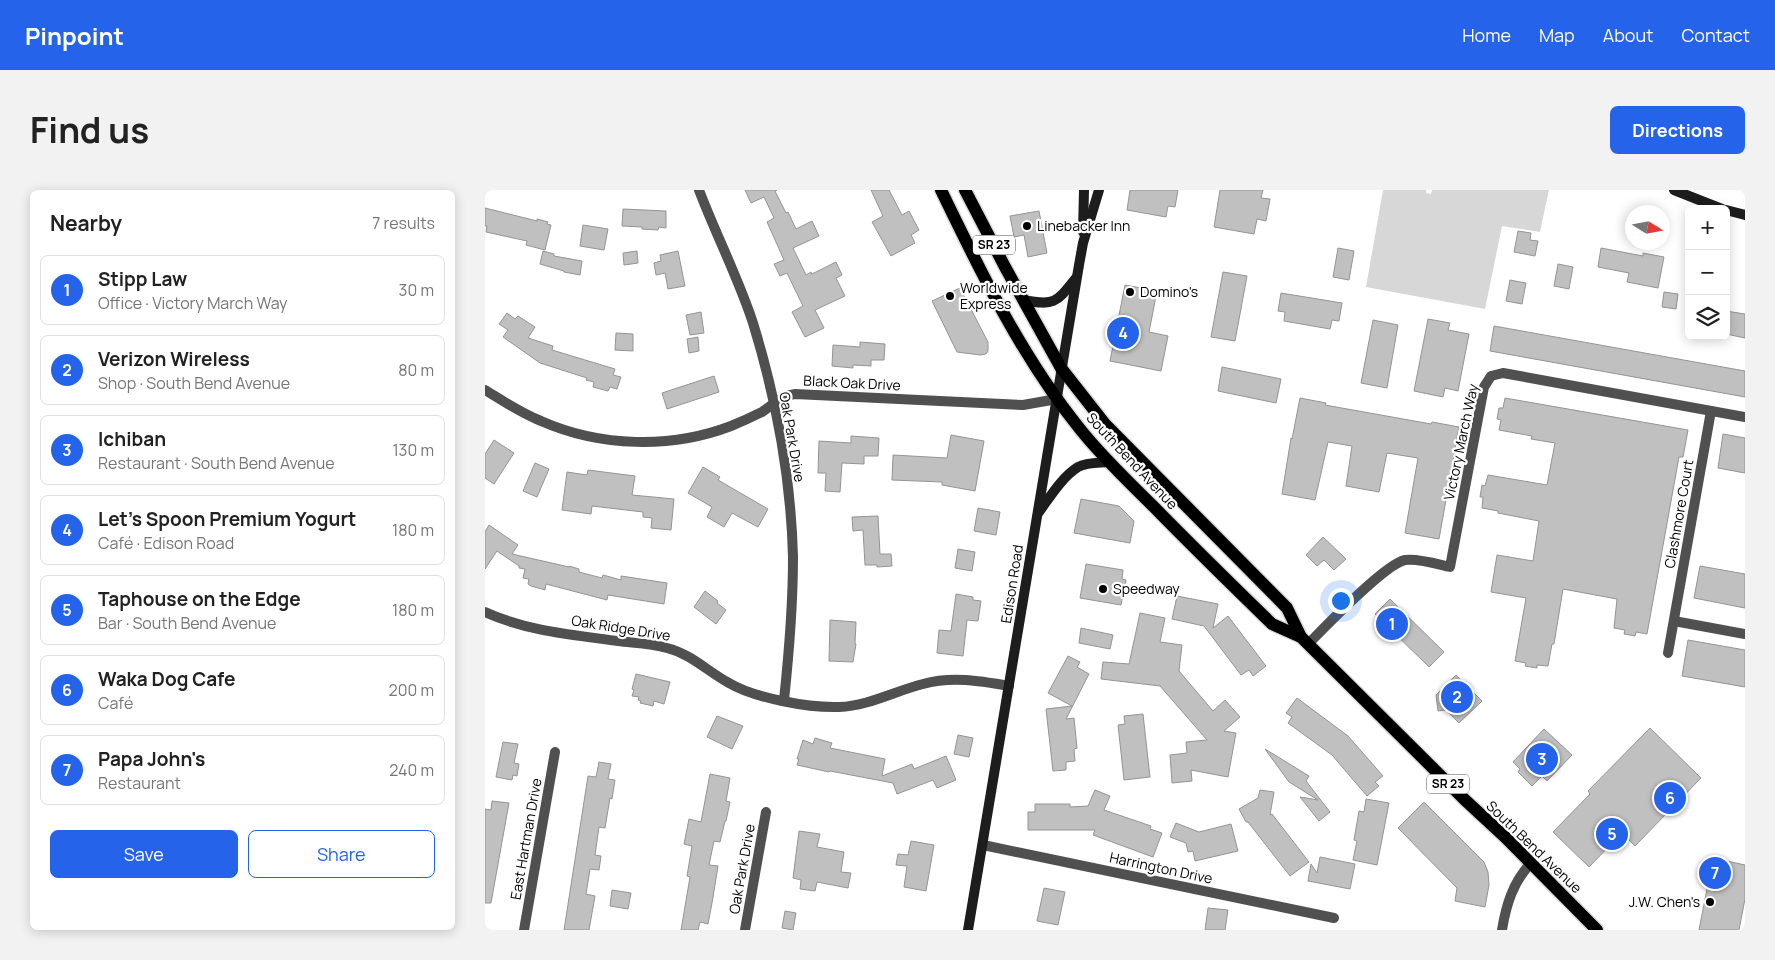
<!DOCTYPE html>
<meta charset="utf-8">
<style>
body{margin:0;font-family:Manrope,sans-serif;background:#f2f2f2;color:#222}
.controls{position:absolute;right:15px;top:15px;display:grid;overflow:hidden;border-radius:8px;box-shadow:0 2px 12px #0003}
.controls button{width:45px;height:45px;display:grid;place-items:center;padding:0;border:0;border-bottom:1px solid #e0e0e0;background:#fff;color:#222;font:25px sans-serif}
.compass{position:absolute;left:1140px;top:15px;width:45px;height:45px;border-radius:50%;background:#fff;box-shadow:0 2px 12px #0003;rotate:101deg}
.you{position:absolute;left:855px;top:410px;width:18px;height:18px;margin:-12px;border:4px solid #fff;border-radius:50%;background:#1a73e8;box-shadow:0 0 0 8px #1a73e833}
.badge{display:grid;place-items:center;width:32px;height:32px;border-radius:50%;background:#2563eb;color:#fff;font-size:16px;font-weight:700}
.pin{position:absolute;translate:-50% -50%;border:2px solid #fff;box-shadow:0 1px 5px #0006}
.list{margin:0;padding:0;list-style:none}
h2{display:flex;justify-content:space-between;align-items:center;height:65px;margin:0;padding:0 20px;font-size:21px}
h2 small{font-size:16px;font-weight:400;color:#767676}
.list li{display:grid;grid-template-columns:32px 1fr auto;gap:15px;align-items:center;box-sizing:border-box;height:70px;margin:0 10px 10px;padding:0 10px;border:1px solid #e0e0e0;border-radius:8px}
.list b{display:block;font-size:19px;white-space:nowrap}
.list p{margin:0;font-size:16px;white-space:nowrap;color:#767676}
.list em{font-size:16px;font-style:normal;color:#767676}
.actions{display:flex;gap:10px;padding:15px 20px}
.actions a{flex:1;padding:11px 0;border:1px solid #2563eb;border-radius:8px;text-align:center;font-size:18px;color:#2563eb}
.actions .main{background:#2563eb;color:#fff}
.icon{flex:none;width:28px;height:28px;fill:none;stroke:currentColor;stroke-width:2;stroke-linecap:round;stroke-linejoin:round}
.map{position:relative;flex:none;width:1260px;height:740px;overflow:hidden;border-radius:8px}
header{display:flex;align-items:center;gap:30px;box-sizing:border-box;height:70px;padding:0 25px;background:#2563eb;color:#fff}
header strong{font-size:24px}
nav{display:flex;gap:28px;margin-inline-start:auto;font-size:18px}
.intro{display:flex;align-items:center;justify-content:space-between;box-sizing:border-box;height:120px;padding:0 30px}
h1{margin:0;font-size:35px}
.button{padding:12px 22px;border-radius:8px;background:#2563eb;color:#fff;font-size:18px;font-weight:700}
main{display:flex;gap:30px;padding:0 30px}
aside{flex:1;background:#fff;border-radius:8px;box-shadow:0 2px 12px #0003}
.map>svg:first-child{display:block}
</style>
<header>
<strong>Pinpoint</strong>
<nav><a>Home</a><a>Map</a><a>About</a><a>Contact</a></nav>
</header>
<div class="intro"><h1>Find us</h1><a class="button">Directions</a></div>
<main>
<aside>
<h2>Nearby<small>7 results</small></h2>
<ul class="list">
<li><span class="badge">1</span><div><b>Stipp Law</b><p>Office · Victory March Way</p></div><em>30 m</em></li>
<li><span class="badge">2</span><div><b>Verizon Wireless</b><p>Shop · South Bend Avenue</p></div><em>80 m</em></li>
<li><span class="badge">3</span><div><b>Ichiban</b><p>Restaurant · South Bend Avenue</p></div><em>130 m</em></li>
<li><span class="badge">4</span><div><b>Let's Spoon Premium Yogurt</b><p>Café · Edison Road</p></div><em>180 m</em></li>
<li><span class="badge">5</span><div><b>Taphouse on the Edge</b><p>Bar · South Bend Avenue</p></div><em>180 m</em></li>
<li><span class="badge">6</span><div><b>Waka Dog Cafe</b><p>Café</p></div><em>200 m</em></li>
<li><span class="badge">7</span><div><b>Papa John's</b><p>Restaurant</p></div><em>240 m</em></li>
</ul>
<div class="actions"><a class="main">Save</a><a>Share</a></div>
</aside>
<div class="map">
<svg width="1260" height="740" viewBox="0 0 1260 740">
<rect width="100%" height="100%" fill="#fff"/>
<!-- green -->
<polygon fill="#d7d7d7" points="898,0 941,0 941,3 946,4 947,0 1064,0 1055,42 1017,36 1000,119 881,97"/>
<!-- building -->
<g fill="#c0c0c0" stroke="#949494">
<polygon points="260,0 292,0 290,1 301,23 303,22 311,39 327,31 334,46 308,58 321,85 326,82 327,84 351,72 357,85 351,88 360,106 330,120 339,138 320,147 307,122 318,116 302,83 295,86 289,74 299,70 282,32 289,28 279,7 266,13"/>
<polygon points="386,0 404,0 417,25 424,21 434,40 426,45 430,53 406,66 387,32 398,26"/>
<polygon points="645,0 693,0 690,17 683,16 681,27 642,20"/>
<polygon points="735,0 778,0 776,8 785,9 781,31 772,29 769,44 729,37"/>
<polygon points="0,18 52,31 52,29 63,32 62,34 66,35 60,60 41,55 42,51 1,42 2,36 0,36"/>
<polygon points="138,19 181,21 181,38 174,37 173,40 157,39 157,37 137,36"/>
<polygon points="554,21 562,63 543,67 539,45 529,47 525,26"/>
<polygon points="98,35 123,39 119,60 95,56"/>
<polygon points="1033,41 1046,43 1045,50 1053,51 1050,66 1029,62"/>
<polygon points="853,58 869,61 864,90 848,87"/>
<polygon points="1116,58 1158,66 1158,63 1179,67 1173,98 1142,92 1144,83 1113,77"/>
<polygon points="58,61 69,64 69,66 97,71 95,85 79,82 79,81 55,74"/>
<polygon points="152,61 153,73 139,75 138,63"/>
<polygon points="193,61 200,96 183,99 180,83 171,85 169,73 176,71 175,65"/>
<polygon points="1073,74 1088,77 1084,99 1069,96"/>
<polygon points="738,82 762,86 750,151 726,147"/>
<polygon points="1025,90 1041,93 1037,114 1021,111"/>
<polygon points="640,95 672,101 664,142 683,146 676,181 625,171"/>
<polygon points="475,98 503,152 503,161 501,164 495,165 472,162 447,111"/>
<polygon points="1179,102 1193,104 1191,119 1177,117"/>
<polygon points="796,103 857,113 854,131 847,130 845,139 799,131 800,122 793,121"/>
<polygon points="1241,121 1260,124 1260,148 1241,144"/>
<polygon points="216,122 219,143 205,145 201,125"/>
<polygon points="22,123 30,129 33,126 50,137 43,148 68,156 67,160 130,179 128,185 136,187 132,199 125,197 123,201 108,197 109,192 101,190 102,188 55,173 18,147 23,140 14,134"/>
<polygon points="943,129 965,133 963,140 984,144 973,201 960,198 958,207 929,201"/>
<polygon points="888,130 913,135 902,198 876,193"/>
<polygon points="1009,136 1260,181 1260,207 1005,161"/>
<polygon points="131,143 148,144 148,161 130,160"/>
<polygon points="213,147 214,161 204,163 202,149"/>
<polygon points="375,152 400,154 399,170 386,170 386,176 368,175 368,178 347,176 348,155 375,157"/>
<polygon points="737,177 796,189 791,213 733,201"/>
<polygon points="229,186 234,202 182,219 177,203"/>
<polygon points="815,208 841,213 840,215 946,234 947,232 974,237 954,349 920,343 933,268 902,263 894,302 861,296 867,256 843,252 830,310 797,304 806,248 807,249"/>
<polygon points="1020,208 1203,240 1198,267 1194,267 1162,444 1151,442 1150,446 1139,444 1140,440 1129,438 1132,409 1078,399 1069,454 1067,454 1063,476 1052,475 1052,478 1040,476 1041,473 1030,471 1041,408 1006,402 1012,365 1048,371 1054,331 1013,323 1013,321 997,318 998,307 995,307 997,295 1000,296 1003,285 1062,295 1070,253 1046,249 1047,246 1014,240 1016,230 1012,229 1014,218 1018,218"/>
<polygon points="1238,244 1260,248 1260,283 1233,278"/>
<polygon points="466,245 499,251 490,301 457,295 457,292 407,290 408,265 462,268"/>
<polygon points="366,246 394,248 393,266 379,266 379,274 357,273 355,302 340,301 341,283 333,283 334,251 366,253"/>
<polygon points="9,250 29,263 9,294 0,288 0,264"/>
<polygon points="50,273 64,279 52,307 38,301"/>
<polygon points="218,277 235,287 233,290 283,319 273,337 247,323 239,337 222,327 227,317 203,303"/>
<polygon points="103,280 150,286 147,305 189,309 186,340 166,338 167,328 158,327 158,322 107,316 106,324 77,320 82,282 102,285"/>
<polygon points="596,309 634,316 649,331 645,353 589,343"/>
<polygon points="493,318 515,322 511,345 489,341"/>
<polygon points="393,326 395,364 406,364 407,376 392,377 392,375 380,375 378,340 368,341 367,327"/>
<polygon points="4,335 33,355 27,364 84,377 84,376 94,379 94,382 117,388 118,385 136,390 136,386 182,393 179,414 123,405 122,410 61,394 60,400 46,396 43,394 44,389 38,388 40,379 34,378 34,376 12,361 0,379 0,342"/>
<polygon points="838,347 861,369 849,380 839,370 832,376 821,365"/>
<polygon points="473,359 490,362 487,381 470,378"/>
<polygon points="601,374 638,380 637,389 641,390 636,415 595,408"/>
<polygon points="1215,376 1260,384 1260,418 1209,408"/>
<polygon points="220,401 233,411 232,413 241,420 231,434 209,417"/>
<polygon points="471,404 488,407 488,410 496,411 493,431 482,430 478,466 452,463 454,440 466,441"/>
<polygon points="692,406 733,414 728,438 743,426 781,476 768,486 764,480 756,485 719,436 687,429"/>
<polygon points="905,409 959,462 944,477 890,424"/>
<polygon points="655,423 680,428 675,452 697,455 694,481 728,521 740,510 755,527 739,541 751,543 743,587 706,580 707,591 687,593 685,565 702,563 701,552 722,550 675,496 616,489 618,472 644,474"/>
<polygon points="345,430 371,432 370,453 371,454 368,472 344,471"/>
<polygon points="596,438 628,445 625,459 594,453"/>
<polygon points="1203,450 1260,460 1260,497 1197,486"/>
<polygon points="583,466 595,472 592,477 604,484 581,529 589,528 592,558 589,559 590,571 581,572 581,580 568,581 561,519 587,516 563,503"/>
<polygon points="151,484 185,492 179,514 169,511 168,516 155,513 156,511 153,510 154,507 147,506 149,500 147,499"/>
<polygon points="971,485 997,511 974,533 961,520 953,521 951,505"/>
<polygon points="812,508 863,546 898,586 890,592 894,596 882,606 847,565 803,533 807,527 801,523"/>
<polygon points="658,524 665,587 639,590 633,535 640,534 639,526"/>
<polygon points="232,526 258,536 247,559 222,547"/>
<polygon points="1165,538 1216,588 1150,656 1137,643 1104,677 1068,642 1105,604 1103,601"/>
<polygon points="1059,539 1087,565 1062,591 1057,586 1047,596 1033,582 1035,579 1028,572"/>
<polygon points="473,545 488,548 484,567 469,564"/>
<polygon points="330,548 347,553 345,558 400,569 397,586 427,574 429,579 461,566 471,590 452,598 448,590 412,604 408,593 345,581 344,582 312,575 314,569 312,569 318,550 328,554"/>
<polygon points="18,552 33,554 29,573 34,574 32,586 28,585 27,590 11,587"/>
<polygon points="780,559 824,586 821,591 845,622 834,631 815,607 833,610 804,592"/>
<polygon points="114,572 126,574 123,589 130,590 127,609 125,608 120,638 114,637 110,665 116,666 114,680 105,679 101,704 110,706 104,740 79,740 103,586 111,587"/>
<polygon points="225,584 245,588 241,611 245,612 241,631 240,631 235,652 229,651 224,675 233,676 227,713 223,734 215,732 213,740 196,740 205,687 202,686 207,656 199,654 204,629 216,632"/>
<polygon points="610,600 625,606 619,620 666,636 665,639 677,643 668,667 608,645 610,640 543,640 543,622 550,622 550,614 585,614 585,617 603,616"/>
<polygon points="775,600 789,602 785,625 787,624 824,672 805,686 763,632 761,632 754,619 773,608"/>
<polygon points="881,609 904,613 892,675 868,670 872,651 869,650 874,621 879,622"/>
<polygon points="7,611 24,613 6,713 0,713 0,619 6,620"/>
<polygon points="939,612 999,672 1003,682 1004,695 1000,717 970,711 972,698 913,638"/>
<polygon points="691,633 714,642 746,634 753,661 710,671 708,661 703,662 701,653 685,647"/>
<polygon points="314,641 335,644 332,657 359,662 356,682 366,683 363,698 332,692 330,701 315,699 316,690 308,688"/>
<polygon points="426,651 449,655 441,701 419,697 422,676 411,675 413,664 423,665"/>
<polygon points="835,667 870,674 865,699 823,691 826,674 832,683"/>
<polygon points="1228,668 1260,675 1260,709 1254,740 1214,740"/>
<polygon points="559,698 580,702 573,735 552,731"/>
<polygon points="127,700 146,703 143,719 125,716"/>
<polygon points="723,718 743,720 740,740 720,740"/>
<polygon points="300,721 311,723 308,740 297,738"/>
</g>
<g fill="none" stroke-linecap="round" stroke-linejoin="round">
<!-- primary casing -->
<g stroke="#dbdbdb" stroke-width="15">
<g id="primary">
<path d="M456,0C495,81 538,169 595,239C618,268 645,293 671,319C709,358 748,396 787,434L816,447"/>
<polyline points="480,0 520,77 576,178 620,234 802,418 816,447 979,609 1020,647 1112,740"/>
</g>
</g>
<!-- street -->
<g stroke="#505050" stroke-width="10">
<path d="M214,0C231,45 253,87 268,133C291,208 306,288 308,367C308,414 304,463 299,510"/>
<path d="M0,200C18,211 36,223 56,231C115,257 186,259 246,236C256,232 267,227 277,222C288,215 297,205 310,204L538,215L572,209"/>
<path d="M0,422C41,441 89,445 133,451C149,453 165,453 182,458C206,464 222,481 244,493C269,508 324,518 354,517C383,516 410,501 438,494C467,486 495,491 524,496"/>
<polyline points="1189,431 1260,444"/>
<path d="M823,454C840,437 900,374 920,370C933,368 952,374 965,377L999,197L1006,186L1018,183L1260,227"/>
<polyline points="1183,463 1226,221"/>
<polyline points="498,655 849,728"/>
<polyline points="39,740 70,562"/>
<polyline points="260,740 281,622"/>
<path d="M1017,740C1021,715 1028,692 1046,673"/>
</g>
<!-- secondary -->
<g stroke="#1d1d1d" stroke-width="10">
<polyline points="1189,0 1237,19"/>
<polyline points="1241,20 1260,25"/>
<polyline points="598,42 599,0"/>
<path d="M538,110C570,116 571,113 591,88"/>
<path d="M554,322C565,307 577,287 593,277C602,272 614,273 624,272"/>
<polyline points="483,740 594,75 598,53 614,0"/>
</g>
<!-- primary -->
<use href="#primary" stroke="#000" stroke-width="12"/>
</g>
<!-- markers -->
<g fill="#000" stroke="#fff" stroke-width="2">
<circle cx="542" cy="36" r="5"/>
<circle cx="645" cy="102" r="5"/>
<circle cx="465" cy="106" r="5"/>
<circle cx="618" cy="399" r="5"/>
<circle cx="1225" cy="712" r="5"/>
</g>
<g text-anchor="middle" stroke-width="4.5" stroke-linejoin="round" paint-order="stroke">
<!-- shield labels -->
<g fill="#fff" stroke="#4c4c4c" stroke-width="1">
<rect x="488" y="45.5" width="42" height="19" rx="4"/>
<rect x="942" y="584.5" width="42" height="19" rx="4"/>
</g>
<g font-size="12" font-weight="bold" fill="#000">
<text x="509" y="59">SR 23</text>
<text x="963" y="598">SR 23</text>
</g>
<!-- poi labels -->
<g font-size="14" fill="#000" stroke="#fff" text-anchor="start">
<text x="552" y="41">Linebacker Inn</text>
<text x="475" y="103">Worldwide<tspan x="475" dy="16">Express</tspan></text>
<text x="655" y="107">Domino's</text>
<text x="628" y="404">Speedway</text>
<text x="1215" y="717" text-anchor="end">J.W. Chen's</text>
</g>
<!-- street labels -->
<g font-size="14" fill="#000" stroke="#fff">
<text transform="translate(367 193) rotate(3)" y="5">Black Oak Drive</text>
<text transform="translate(307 247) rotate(80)" y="5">Oak Park Drive</text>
<text transform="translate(976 252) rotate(-78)" y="5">Victory March Way</text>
<text transform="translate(647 271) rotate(47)" y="5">South Bend Avenue</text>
<text transform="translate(1194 324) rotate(-80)" y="5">Clashmore Court</text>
<text transform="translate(527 394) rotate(-81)" y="5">Edison Road</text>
<text transform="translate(136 438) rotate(9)" y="5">Oak Ridge Drive</text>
<text transform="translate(41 649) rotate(-80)" y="5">East Hartman Drive</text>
<text transform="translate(1049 657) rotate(44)" y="5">South Bend Avenue</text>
<text transform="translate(676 678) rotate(12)" y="5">Harrington Drive</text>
<text transform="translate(257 679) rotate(-80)" y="5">Oak Park Drive</text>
</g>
</g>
</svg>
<div class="controls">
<button>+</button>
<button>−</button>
<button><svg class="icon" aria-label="layers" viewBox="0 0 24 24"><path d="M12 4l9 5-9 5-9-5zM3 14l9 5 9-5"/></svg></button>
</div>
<svg class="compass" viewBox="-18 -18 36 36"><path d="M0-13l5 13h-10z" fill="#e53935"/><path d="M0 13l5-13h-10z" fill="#767676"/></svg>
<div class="you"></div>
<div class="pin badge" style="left:907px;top:434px">1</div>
<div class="pin badge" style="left:972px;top:507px">2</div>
<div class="pin badge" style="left:1057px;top:569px">3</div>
<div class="pin badge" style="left:638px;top:143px">4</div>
<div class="pin badge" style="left:1127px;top:644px">5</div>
<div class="pin badge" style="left:1185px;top:608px">6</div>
<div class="pin badge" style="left:1230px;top:683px">7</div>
</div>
</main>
